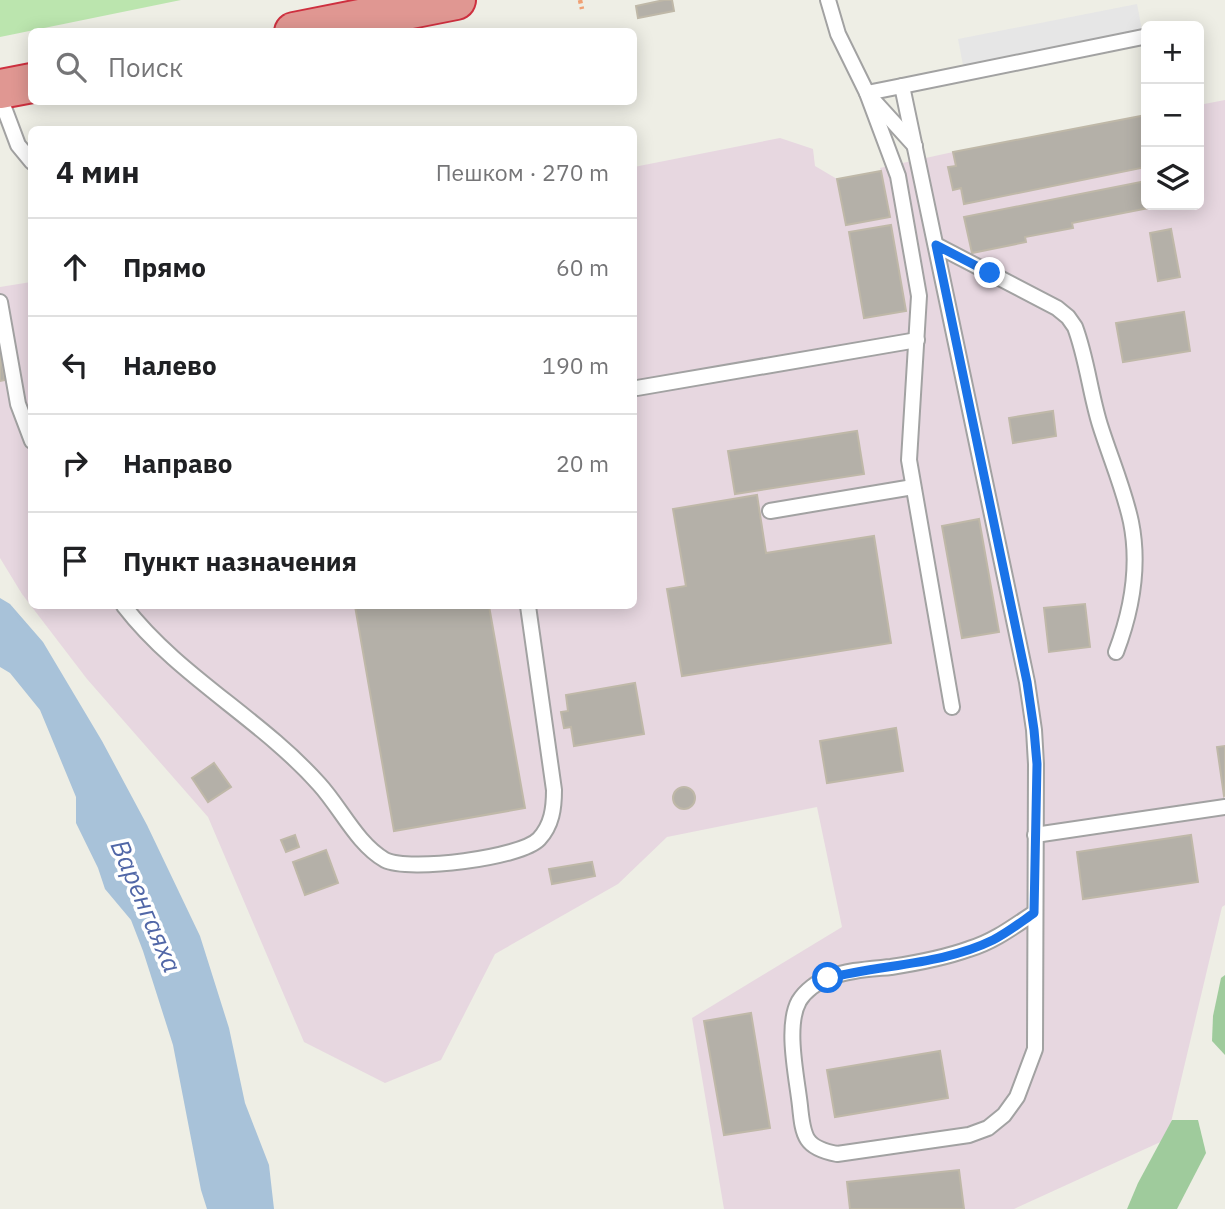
<!DOCTYPE html>
<html lang="ru">
<meta charset="utf-8">
<style>
body{margin:0;font-family:"IBM Plex Sans",sans-serif;background:#f2f2f2;color:#202124}
.controls{position:absolute;right:21px;top:21px;display:grid;overflow:hidden;border-radius:10px;box-shadow:0 4px 18px #0003}
.controls button{width:63px;height:63px;display:grid;place-items:center;padding:0;border:0;border-bottom:2px solid #e0e0e0;background:#fff;color:#202124;font:35px sans-serif}
.stop{position:absolute;width:21px;height:21px;margin:-16px;border:5px solid #1a73e8;border-radius:50%;background:#fff}
.stop.end{background:#1a73e8;border-color:#fff;box-shadow:0 2px 7px #0008}
.list{margin:0;padding:0;list-style:none}
h2{display:flex;justify-content:space-between;align-items:center;height:91px;margin:0;padding:0 28px;font-size:30px}
h2 small{font-size:23px;font-weight:400;color:#757577}
.list li{display:grid;grid-template-columns:46px 1fr auto;gap:21px;align-items:center;box-sizing:border-box;height:98px;padding:0 28px;border-top:2px solid #e0e0e0}
.list b{display:block;font-size:26px;white-space:nowrap}
.list em{font-size:23px;font-style:normal;color:#757577}
.icon{flex:none;width:38px;height:38px;fill:none;stroke:currentColor;stroke-width:2;stroke-linecap:round;stroke-linejoin:round}
.map{position:relative;flex:none;width:1225px;height:1209px;overflow:hidden}
.search{position:absolute;background:#fff;box-shadow:0 4px 18px #0003;left:28px;top:28px;width:609px;height:77px;display:flex;align-items:center;gap:18px;box-sizing:border-box;padding:0 24px;border-radius:10px;color:#757577;font-size:26px}
.panel{position:absolute;background:#fff;box-shadow:0 4px 18px #0003;left:28px;top:126px;width:609px;height:483px;border-radius:10px}
.map>svg:first-child{display:block}
</style>
<div class="map">
<svg width="1225" height="1209" viewBox="0 0 1225 1209">
<rect width="100%" height="100%" fill="#eeeee5"/>
<!-- industrial -->
<polygon fill="#e7d7e0" points="1225,100 1225,905 1222,907 1167,1139 1014,1209 724,1209 692,1018 842,927 817,807 667,837 618,884 495,954 441,1060 385,1083 304,1042 208,817 87,679 22,594 0,558 0,287 31,282 32,606 634,606 634,167 780,138 813,149 815,166 837,179 881,171 880,168 953,152 1146,115 1146,205 1199,205 1199,105"/>
<!-- grass -->
<polygon fill="#bbe5ae" points="0,0 181,0 0,37"/>
<!-- forest -->
<g fill="#9fcb9c">
<polygon points="1225,975 1225,1055 1212,1041 1213,1016 1221,978"/>
<polygon points="1172,1120 1198,1120 1206,1153 1177,1209 1127,1209 1138,1183"/>
</g>
<!-- parking -->
<polygon fill="#e6e6e6" points="1137,4 1142,30 963,65 958,39"/>
<!-- water -->
<polygon fill="#a8c2d9" points="0,598 10,604 43,642 102,741 147,825 200,936 229,1028 245,1103 269,1165 274,1209 207,1209 201,1190 173,1045 143,951 131,920 105,889 98,868 76,823 76,797 40,710 10,673 0,667"/>
<!-- building -->
<g fill="#b4b0a8" stroke="#bfb8a8" stroke-width="2">
<polygon points="664,0 672,0 674,11 638,18 636,6"/>
<polygon points="1146,115 1146,167 964,204 961,188 953,190 948,167 956,166 953,152"/>
<polygon points="881,171 890,217 846,225 837,179"/>
<polygon points="1146,181 1146,205 1164,205 1072,223 1073,228 1025,237 1026,242 972,253 964,217"/>
<polygon points="891,225 906,311 864,318 849,232"/>
<polygon points="1171,229 1180,277 1158,281 1150,233"/>
<polygon points="1184,312 1190,351 1123,362 1116,323"/>
<polygon points="0,352 5,380 0,381"/>
<polygon points="1053,411 1056,436 1013,443 1009,418"/>
<polygon points="857,431 864,474 735,494 728,451"/>
<polygon points="757,495 766,553 874,536 891,643 682,676 667,589 686,586 673,509"/>
<polygon points="979,519 999,632 962,638 942,526"/>
<polygon points="1085,604 1090,647 1049,652 1044,608"/>
<polygon points="355,606 489,606 525,808 394,831"/>
<polygon points="635,683 644,734 574,746 571,727 564,728 561,712 568,711 566,695"/>
<polygon points="896,728 903,771 827,783 820,741"/>
<polygon points="1225,746 1225,795 1224,796 1217,747"/>
<polygon points="214,763 231,787 208,802 192,778"/>
<circle cx="684" cy="798" r="11"/>
<polygon points="295,835 299,847 286,852 281,840"/>
<polygon points="1191,835 1198,882 1083,899 1077,852"/>
<polygon points="326,850 338,883 305,895 293,862"/>
<polygon points="592,862 595,876 552,884 549,869"/>
<polygon points="751,1013 770,1128 724,1135 704,1021"/>
<polygon points="940,1051 948,1098 835,1117 827,1070"/>
<polygon points="959,1170 964,1209 850,1209 847,1182"/>
</g>
<g fill="none" stroke-linecap="round" stroke-linejoin="round">
<!-- lane casing -->
<g stroke="#a2a2a2" stroke-width="18">
<g id="lane">
<path d="M828,0L838,34L867,93L902,86L1027,682L1034,730L1036,764L1035,1049L1017,1097L1004,1115L988,1128L969,1135L837,1154C805,1148 803,1137 800,1106C797,1078 785,1026 799,1001C805,991 817,982 828,978C847,970 871,969 891,967C917,963 944,958 969,949C993,942 1013,927 1034,913"/>
<polyline points="902,86 1143,37"/>
<polyline points="867,93 898,176 919,296 909,460 952,707"/>
<polyline points="0,97 18,145 32,162"/>
<polyline points="875,102 915,146"/>
<path d="M936,245L1057,308L1068,317L1075,327C1087,359 1090,393 1100,425C1110,457 1124,489 1131,522C1140,567 1132,610 1116,652"/>
<polyline points="0,302 18,404 32,441"/>
<polyline points="637,388 917,340"/>
<polyline points="770,511 913,487"/>
<path d="M124,606C178,676 260,718 319,784C341,808 357,844 385,860C409,872 521,858 539,839C552,825 554,808 554,790L528,606"/>
<polyline points="1035,835 1225,807"/>
</g>
</g>
<!-- highway casing -->
<g stroke="#ce303f" stroke-width="42">
<g id="highway">
<polyline points="294,32 456,0"/>
<polyline points="0,89 32,83"/>
</g>
</g>
<!-- path -->
<polyline stroke="#f0a074" stroke-width="4.5" stroke-dasharray="3.5 3.5" stroke-linecap="butt" points="580,0 582,9"/>
<!-- lane -->
<use href="#lane" stroke="#fff" stroke-width="14"/>
<!-- highway -->
<use href="#highway" stroke="#e09792" stroke-width="38"/>
</g>
<g fill="none" stroke-linecap="round" stroke-linejoin="round">
<!-- route -->
<path stroke="#1a73e8" stroke-width="9" d="M828,978C883,964 942,965 993,940C1007,933 1021,922 1034,913L1037,764L1034,730L1027,682L936,245L990,273"/>
</g>
<g text-anchor="middle" stroke-width="7" stroke-linejoin="round" paint-order="stroke">
<!-- water labels -->
<g font-size="26" font-style="italic" fill="#5167a7" stroke="#fff">
<text transform="translate(146 906) rotate(67)" y="9">Варенгаяха</text>
</g>
</g>
</svg>
<div class="controls">
<button>+</button>
<button>−</button>
<button><svg class="icon" aria-label="layers" viewBox="0 0 24 24"><path d="M12 4l9 5-9 5-9-5zM3 14l9 5 9-5"/></svg></button>
</div>
<div class="stop" style="left:828px;top:978px"></div>
<div class="stop end" style="left:990px;top:273px"></div>
<div class="search"><svg class="icon" aria-label="search" viewBox="0 0 24 24"><circle cx="10" cy="10" r="6"/><path d="M15 15l6 6"/></svg>Поиск</div>
<section class="panel">
<h2>4 мин<small>Пешком · 270 m</small></h2>
<ul class="list">
<li><svg class="icon" aria-label="ahead" viewBox="0 0 24 24"><path d="M12 20V5M6 11l6-6 6 6"/></svg><div><b>Прямо</b></div><em>60 m</em></li>
<li><svg class="icon" aria-label="left" viewBox="0 0 24 24"><path d="M17 20v-9H6M10 6l-5 5 5 5"/></svg><div><b>Налево</b></div><em>190 m</em></li>
<li><svg class="icon" aria-label="right" viewBox="0 0 24 24"><path d="M7 20v-9h11M14 6l5 5-5 5"/></svg><div><b>Направо</b></div><em>20 m</em></li>
<li><svg class="icon" aria-label="arrive" viewBox="0 0 24 24"><path d="M6 21V4h12l-3 4 3 4H6"/></svg><div><b>Пункт назначения</b></div></li>
</ul>
</section>
</div>
